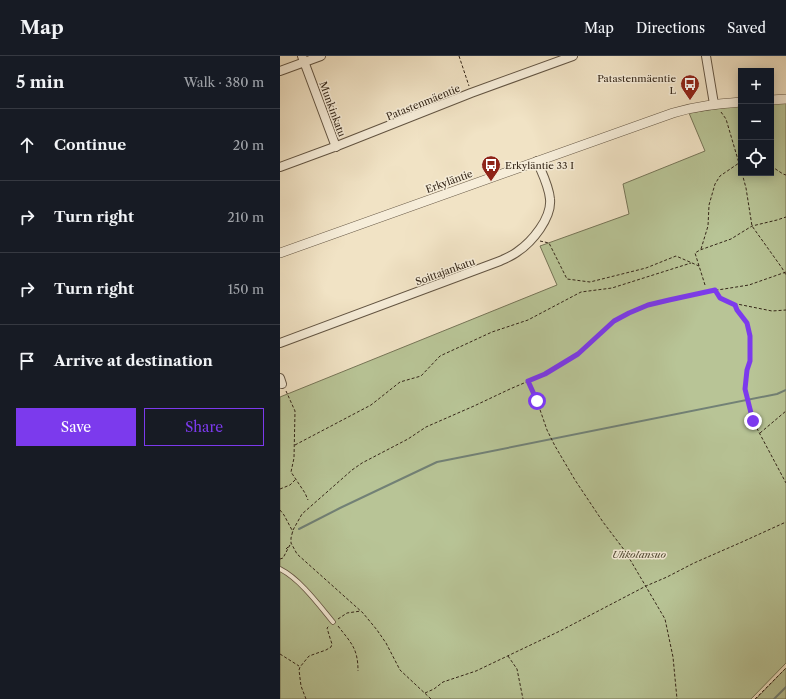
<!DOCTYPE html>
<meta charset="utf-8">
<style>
body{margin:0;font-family:"Libre Caslon Text",serif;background:#20242c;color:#f1f3f6}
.controls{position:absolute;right:12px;top:12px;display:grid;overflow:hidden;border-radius:0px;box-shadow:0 2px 10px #0003}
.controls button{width:36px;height:36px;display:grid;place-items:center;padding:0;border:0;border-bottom:1px solid #363941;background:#171b24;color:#f1f3f6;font:20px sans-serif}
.stop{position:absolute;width:12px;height:12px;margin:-9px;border:3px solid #7c3aed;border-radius:50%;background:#fff}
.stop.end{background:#7c3aed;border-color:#fff;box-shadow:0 1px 4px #0008}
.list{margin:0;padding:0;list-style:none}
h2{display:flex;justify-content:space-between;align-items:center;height:52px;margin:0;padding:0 16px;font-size:17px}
h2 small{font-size:13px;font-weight:400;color:#9ea1a6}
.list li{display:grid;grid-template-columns:26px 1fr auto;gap:12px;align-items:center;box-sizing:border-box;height:72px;padding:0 16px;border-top:1px solid #363941}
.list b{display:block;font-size:15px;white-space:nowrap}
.list em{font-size:13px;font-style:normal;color:#9ea1a6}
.actions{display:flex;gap:8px;padding:12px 16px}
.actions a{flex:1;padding:9px 0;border:1px solid #7c3aed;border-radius:0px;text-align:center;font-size:14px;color:#7c3aed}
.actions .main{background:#7c3aed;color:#fff}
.icon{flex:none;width:22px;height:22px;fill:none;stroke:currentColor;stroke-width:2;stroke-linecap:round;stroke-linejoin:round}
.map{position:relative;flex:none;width:506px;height:643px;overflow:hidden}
header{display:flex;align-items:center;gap:24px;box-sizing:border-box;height:56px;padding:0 20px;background:#171b24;border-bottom:1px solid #363941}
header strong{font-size:19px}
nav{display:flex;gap:22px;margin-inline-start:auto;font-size:14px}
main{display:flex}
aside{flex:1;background:#171b24}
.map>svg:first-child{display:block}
</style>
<header>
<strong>Map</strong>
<nav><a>Map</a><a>Directions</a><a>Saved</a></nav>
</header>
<main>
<aside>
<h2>5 min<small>Walk · 380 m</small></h2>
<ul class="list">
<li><svg class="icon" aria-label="ahead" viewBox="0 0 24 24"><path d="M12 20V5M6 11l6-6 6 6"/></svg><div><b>Continue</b></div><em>20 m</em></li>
<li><svg class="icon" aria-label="right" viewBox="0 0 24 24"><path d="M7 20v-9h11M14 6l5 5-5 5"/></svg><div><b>Turn right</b></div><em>210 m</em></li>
<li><svg class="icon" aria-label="right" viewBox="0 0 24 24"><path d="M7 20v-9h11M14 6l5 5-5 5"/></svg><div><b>Turn right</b></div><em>150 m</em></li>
<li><svg class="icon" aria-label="arrive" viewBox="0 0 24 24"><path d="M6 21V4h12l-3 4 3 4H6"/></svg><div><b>Arrive at destination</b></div></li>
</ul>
<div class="actions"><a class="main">Save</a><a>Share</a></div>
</aside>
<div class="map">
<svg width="506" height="643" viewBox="0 0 506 643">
<rect width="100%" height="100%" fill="#f1e3c5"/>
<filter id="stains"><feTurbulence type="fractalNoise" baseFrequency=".005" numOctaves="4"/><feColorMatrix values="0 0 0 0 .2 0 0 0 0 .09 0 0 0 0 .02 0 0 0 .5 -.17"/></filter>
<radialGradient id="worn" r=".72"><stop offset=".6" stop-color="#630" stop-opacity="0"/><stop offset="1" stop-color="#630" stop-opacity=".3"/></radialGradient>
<!-- green -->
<g fill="#b8c496" stroke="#767557">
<polygon points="506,43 506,607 471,643 0,643 0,341 277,229 260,190 349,158 343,128 425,95 409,57 461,49 461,117 491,117 491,45"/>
<polygon points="506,612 506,643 476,643"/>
</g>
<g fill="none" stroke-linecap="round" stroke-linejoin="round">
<!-- stream -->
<g stroke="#728176" stroke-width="2">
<polyline points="19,473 60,452 157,406 497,338 506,334"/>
<polyline points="494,643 506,631"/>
</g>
<!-- service casing -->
<g stroke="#635543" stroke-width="5.5">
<path id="service" d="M0,513C20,523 39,549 53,566"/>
</g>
<!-- minor casing -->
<g stroke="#635543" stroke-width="10">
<g id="minor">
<polyline points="22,0 56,91"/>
<polyline points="426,0 434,48"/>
<polyline points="0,15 41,0"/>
<polyline points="0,111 57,90 191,37 293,0"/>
<path d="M0,287L220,205C226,202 232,200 237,196C252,186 272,162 270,143C269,130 262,117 257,105"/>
<polyline points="0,322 2,328"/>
</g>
</g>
<!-- tertiary casing -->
<g stroke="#635543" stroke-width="10">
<g id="tertiary">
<polyline points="491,44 506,43"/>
<path d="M0,197L393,57C416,50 437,48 461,46"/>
</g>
</g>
<!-- path -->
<g stroke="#342618" stroke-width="1" stroke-dasharray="3 2" stroke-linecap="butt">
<polyline points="179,0 189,30"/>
<polyline points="441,56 446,63 461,114"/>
<polyline points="491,110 503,118 506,119"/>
<polyline points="462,117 466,132 472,170 502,212 506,219"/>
<polyline points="260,185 269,187 287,223 310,226 366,212 396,200 419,210"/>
<polyline points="421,193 428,170 429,149 435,128 440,120 459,107 461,104"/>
<polyline points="425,229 415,197 420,194 451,183 472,170 497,164 506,161"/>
<polyline points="436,234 440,242 455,249 457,248 492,255 506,254"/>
<polyline points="455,249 457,254 467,267 471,280 470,305 467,315 465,333 473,365 506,427"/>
<polyline points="249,326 257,345 267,374 275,390 295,424 323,466 345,495 385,563 393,601 397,643"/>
<polyline points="6,335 15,355 14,402 11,416 25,437 28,444"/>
<polyline points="480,377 506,355"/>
<polyline points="15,389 91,349 120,326 141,320 160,300 212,276 248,264 301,236 332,232 411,207"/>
<polyline points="0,433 10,429 16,423"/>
<polyline points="0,454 4,459 13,476"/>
<polyline points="6,493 10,489"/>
<polyline points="0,503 3,502 11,487"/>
<polyline points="58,563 67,557 81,555"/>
<path d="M58,570C71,587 78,592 78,615"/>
<polyline points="0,598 19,610"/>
<polyline points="228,600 237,613 243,643"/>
<polyline points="145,637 154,633 163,626 196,615 280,575 366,530 387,521 414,507 462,486 506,466"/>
<polyline points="26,643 21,630 19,614 20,611 29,600 46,594 51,591 52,588 50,582 47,572 49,570"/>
<polyline points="151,643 120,614 106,587 97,574 83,557 17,498 11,487 11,482 13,474 22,458 72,414 82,407 128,383 146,371 194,350 230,333 265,318 298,298 334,265 349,257 368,249 389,244 425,236 469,229 506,216"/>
<polyline points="475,643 506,612"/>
</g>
<!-- service -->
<use href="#service" stroke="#f6edd9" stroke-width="4"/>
<!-- minor -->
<use href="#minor" stroke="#f6edd9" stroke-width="8"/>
<!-- tertiary -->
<use href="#tertiary" stroke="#f6edd9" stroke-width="9"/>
</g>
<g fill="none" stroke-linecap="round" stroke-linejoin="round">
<!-- route -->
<polyline stroke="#7c3aed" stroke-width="5" points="257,345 248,325 265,318 298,298 334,265 349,257 368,249 389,244 435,234 440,242 455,249 457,254 467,267 470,280 470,305 467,314 465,333 473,365"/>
</g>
<!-- icons -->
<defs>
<g id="bus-pin" transform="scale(1)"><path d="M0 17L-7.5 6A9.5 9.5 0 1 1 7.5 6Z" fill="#8f2418" stroke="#f6edd9"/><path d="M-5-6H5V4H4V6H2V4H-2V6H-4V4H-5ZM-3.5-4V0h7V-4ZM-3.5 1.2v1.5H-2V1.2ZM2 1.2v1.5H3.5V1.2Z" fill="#fff"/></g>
</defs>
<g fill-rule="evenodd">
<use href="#bus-pin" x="410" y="28"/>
<use href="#bus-pin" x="211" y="109"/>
</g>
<g text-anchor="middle" stroke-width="3" stroke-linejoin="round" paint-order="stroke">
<!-- poi labels -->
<g font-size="10" fill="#342618" stroke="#f6edd9" text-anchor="end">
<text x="396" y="26">Patastenmäentie<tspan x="396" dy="12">L</tspan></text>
<text x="225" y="113" text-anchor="start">Erkyläntie 33 I</text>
</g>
<!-- street labels -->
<g font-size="10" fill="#342618" stroke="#f6edd9">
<text transform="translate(143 46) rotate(-22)" y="4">Patastenmäentie</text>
<text transform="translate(53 53) rotate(70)" y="4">Munkinkatu</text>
<text transform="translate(169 125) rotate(-20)" y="4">Erkyläntie</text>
<text transform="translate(165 215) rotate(-20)" y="4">Soittajankatu</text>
</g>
<!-- park labels -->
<g font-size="10" font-style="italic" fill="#554e38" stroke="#f6edd9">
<text x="359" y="502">Uhkolansuo</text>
</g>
</g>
<rect width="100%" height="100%" filter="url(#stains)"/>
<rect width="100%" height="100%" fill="url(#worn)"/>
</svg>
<div class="controls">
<button>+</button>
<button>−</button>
<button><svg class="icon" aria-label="locate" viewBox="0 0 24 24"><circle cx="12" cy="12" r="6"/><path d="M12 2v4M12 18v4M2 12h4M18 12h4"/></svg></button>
</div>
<div class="stop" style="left:257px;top:345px"></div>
<div class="stop end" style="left:473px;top:365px"></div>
</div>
</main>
